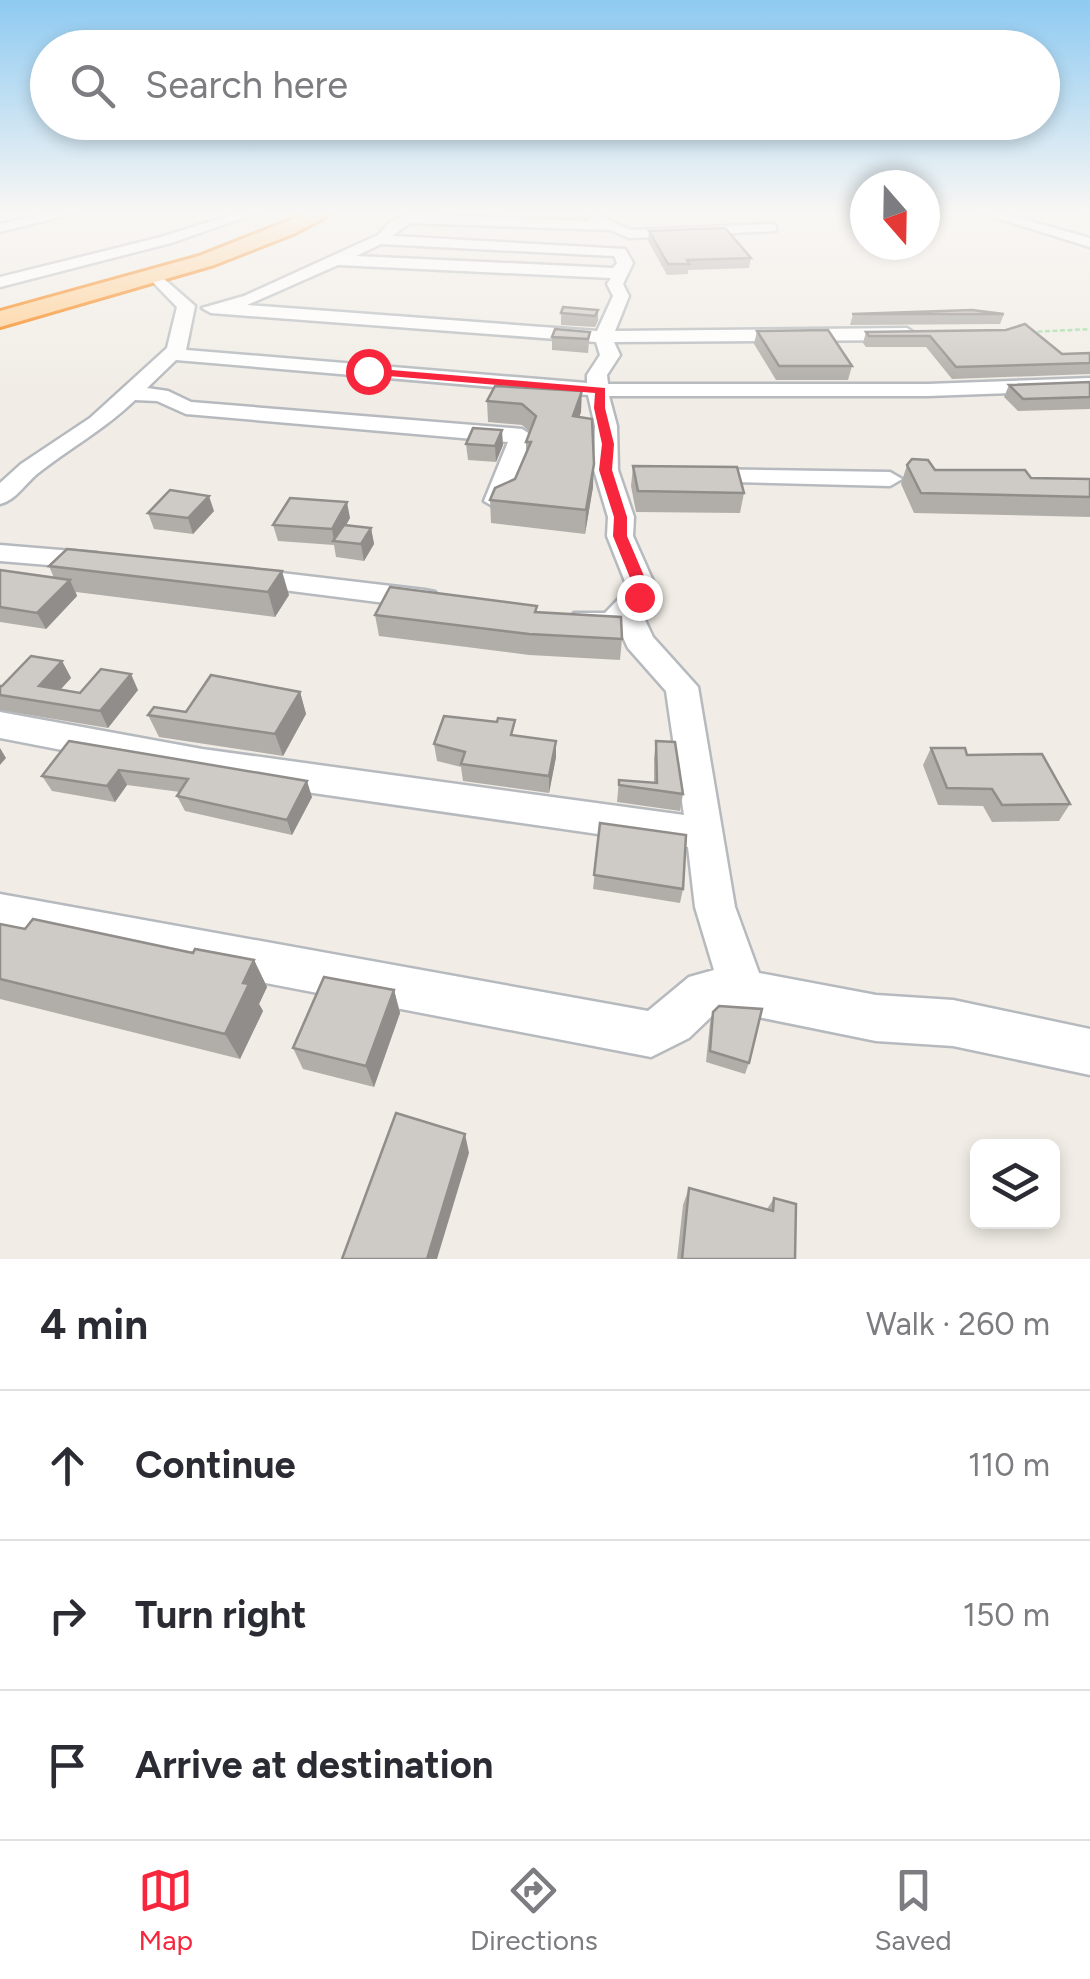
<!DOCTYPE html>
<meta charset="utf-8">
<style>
body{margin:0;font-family:Figtree,sans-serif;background:#f2f2f3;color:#2b2b33}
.controls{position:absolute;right:30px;bottom:30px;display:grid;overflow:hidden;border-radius:15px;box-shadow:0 5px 15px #0003}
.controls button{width:90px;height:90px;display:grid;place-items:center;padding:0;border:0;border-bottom:2px solid #e1e1e2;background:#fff;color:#2b2b33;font:50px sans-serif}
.compass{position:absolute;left:850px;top:170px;width:90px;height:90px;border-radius:50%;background:#fff;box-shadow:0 5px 15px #0003;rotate:160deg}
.stop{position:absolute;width:30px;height:30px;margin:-22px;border:8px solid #f7263d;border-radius:50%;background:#fff}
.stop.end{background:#f7263d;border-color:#fff;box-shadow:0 2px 10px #0008}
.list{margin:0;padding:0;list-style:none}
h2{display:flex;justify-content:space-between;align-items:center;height:130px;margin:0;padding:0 40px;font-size:42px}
h2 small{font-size:32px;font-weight:400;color:#7c7c81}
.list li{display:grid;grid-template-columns:65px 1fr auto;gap:30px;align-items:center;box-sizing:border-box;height:150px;padding:0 40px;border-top:2px solid #e1e1e2}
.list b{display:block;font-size:38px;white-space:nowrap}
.list em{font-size:32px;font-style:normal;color:#7c7c81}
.icon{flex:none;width:55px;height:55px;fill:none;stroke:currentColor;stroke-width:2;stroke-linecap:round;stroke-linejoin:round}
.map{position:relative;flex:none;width:1090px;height:1259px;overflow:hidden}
.search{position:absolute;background:#fff;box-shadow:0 5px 15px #0003;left:30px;right:30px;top:30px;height:110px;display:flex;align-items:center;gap:25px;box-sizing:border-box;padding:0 35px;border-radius:55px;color:#7c7c81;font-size:38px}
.sheet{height:580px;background:#fff}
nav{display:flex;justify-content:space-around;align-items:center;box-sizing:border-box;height:140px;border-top:2px solid #e1e1e2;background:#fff;font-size:28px;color:#7c7c81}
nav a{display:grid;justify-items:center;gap:5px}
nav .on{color:#f7263d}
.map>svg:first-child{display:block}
</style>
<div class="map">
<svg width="1090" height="1259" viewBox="0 0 1090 1259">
<rect width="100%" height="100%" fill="#f1ede6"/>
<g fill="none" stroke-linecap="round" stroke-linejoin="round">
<!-- minor casing -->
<g stroke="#b6babe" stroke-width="5">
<g id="minor">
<polygon points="56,212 79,212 0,232 0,224"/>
<polygon points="241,212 260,212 171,243 0,287 0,277 161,237"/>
<path d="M413,212H429L427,215L590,221L588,218L595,214L631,230L771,224L776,225V231L629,238L610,230L410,223L392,236L625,249L633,263L623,284L629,296L615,331L907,328L916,334L907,340L614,342L620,355L607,375L608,384H928L1090,378V390L928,396H609L617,426L618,470L634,517L633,536L657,590L635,617L645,620L653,637L698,687L735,907L759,973L876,995L953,1000L1090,1029V1075L953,1046L876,1041L743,1014H714L689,1038L651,1057L0,932V894L648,1011L689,977L714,970L695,907L688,847L202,777L0,738V712L202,749L684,815L666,691L628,648L622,635L574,627L569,620L574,613H605L628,589L607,536L608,517L594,470L595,426L588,395L176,360L147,388L168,391L191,402L522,429L533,436L508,501L496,508L484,501L508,442L186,414L157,401L135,400C105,429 70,448 37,474C25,484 16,500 0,504V483L21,464L90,418L167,348L177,307L147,276L155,271L195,306L186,350L587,383V375L600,355L596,342L211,313L202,308L244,296L378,235L390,222ZM381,244L614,256L617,263L613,268L356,256ZM338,265L611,278L607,284L613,296L597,331L247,305Z"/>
<polygon points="977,212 997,212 1090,238 1090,247"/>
<polygon points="700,469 890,472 902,479 890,486 692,481 688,476"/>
<polygon points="0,545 97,553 111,561 97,569 0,561"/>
<polygon points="247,569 425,590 435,592 439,599 435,606 425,608 237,584 233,578 237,572"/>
</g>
</g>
<!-- highway casing -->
<g stroke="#f77b00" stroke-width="6">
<polygon id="highway" points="310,212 335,212 293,234 214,265 0,327 0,311 199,256"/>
</g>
<!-- path -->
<polyline stroke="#a3dda7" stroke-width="2.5" stroke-dasharray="5 2.5" stroke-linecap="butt" points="1030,332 1090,329"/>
<!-- minor -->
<use href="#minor" fill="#fff" fill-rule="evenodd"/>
<!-- highway -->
<use href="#highway" fill="#ffcd8f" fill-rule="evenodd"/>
</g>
<!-- wall -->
<g fill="#b1aea9">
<polygon points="1070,212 1090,212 1090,219"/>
<polygon points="649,231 751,258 749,268 688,270 688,274 667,275 648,241"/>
<polygon points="598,310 598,321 595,327 561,325 561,313"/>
<polygon points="853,314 1004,314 1000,324 850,325"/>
<polygon points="1006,330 1062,354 1090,363 1090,374 952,379 926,347 866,347 863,343 866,332"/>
<polygon points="757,331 852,366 848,380 776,380 754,344"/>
<polygon points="590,332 588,353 552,350 552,337"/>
<polygon points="1090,382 1090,409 1018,411 1004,397 1009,385"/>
<polygon points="495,386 581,412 579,417 593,487 585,534 491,523 490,500 515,479 526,454 526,442 530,432 522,425 488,422 487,401"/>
<polygon points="466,444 503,445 496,462 468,460"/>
<polygon points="907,465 935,470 1031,478 1090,479 1090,517 914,513 901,484"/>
<polygon points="633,466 744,493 740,513 636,512 631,486"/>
<polygon points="214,511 193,534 154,529 148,513"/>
<polygon points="350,518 346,525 371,528 374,544 364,561 336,557 334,545 278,541 273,525"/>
<polygon points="49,566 289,595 275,617 76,592 77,596 46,629 0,622 0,570 54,578"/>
<polygon points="537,606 537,612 622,639 620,660 529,655 379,636 375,615"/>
<polygon points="62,661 71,678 61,689 80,693 138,690 108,728 0,710 0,686"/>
<polygon points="300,692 306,714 283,756 159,737 148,715 186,712"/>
<polygon points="515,736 556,757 549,793 463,781 461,767 437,761 434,744"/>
<polygon points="69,741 312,797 292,835 185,811 177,796 180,792 127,785 115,802 52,791 42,776"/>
<polygon points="656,741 683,794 680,811 617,802 619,780 654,783 654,758"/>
<polygon points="931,748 967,755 1070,804 1059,821 992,822 983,806 938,805 923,765"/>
<polygon points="600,823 683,889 680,903 593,889"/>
<polygon points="0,924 25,929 254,960 267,987 259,1004 263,1011 240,1059 0,999"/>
<polygon points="394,990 400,1013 374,1087 303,1069 293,1048"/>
<polygon points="713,1012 749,1063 745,1074 706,1062 710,1023"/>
<polygon points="689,1188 767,1209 774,1198 795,1259 677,1259 683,1205"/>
</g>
<!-- shaded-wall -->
<g fill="#908d8a">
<polygon points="582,391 581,412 572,438 573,416"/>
<polygon points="502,430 503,445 496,462 495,446"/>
<polygon points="594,464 593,487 585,534 586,510"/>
<polygon points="209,496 214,511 193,534 188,518"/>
<polygon points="347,502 350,518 337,541 334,541 332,529"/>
<polygon points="371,528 374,544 364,561 361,544"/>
<polygon points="282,571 289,595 275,617 268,592"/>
<polygon points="70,580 77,596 46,629 37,613"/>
<polygon points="62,661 71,678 49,702 39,686"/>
<polygon points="131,674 138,690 108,728 100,711"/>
<polygon points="300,692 306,714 283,756 275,734"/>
<polygon points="556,741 556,757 549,793 549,776"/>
<polygon points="0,748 6,758 0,765"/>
<polygon points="119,770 127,785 115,802 107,786"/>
<polygon points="307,781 312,797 292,835 287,820"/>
<polygon points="254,960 267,987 259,1004 263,1011 240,1059 225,1034 243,983"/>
<polygon points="394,990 400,1013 374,1087 366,1066"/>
<polygon points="465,1134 469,1153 437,1259 427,1259"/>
</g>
<!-- building -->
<g fill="#cecac5" stroke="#908d8a" stroke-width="2.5">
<polygon points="725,228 751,258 687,260 689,264 668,264 649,231"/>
<polygon points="563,307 598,310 595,316 561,313"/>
<polygon points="972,310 1004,314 852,314"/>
<polygon points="1025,324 1062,354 1090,353 1090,363 956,367 930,336 869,336 866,332 1006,330"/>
<polygon points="555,329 590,332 588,339 552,337"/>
<polygon points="828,330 852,366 779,366 757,331"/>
<polygon points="1090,382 1090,397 1023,399 1009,385"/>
<polygon points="495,386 582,391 573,416 592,419 594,464 586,510 490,500 495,488 515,479 531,442 526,442 536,416 522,404 487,401"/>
<polygon points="473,428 502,430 495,446 466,444"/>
<polygon points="912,459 928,460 935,470 1025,470 1031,478 1090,479 1090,497 921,493 907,465"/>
<polygon points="633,466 737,467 744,493 638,491"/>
<polygon points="170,490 209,496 188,518 148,513"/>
<polygon points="290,498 347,502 332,529 273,525"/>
<polygon points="344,525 371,528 361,544 333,541"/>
<polygon points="67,549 282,571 268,592 49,566"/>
<polygon points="0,570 70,580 37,613 0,607"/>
<polygon points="390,587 537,606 535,612 621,617 622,639 529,634 375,615"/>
<polygon points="31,656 62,661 39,686 80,693 101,669 131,674 100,711 0,695 0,686 2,686"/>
<polygon points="211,675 300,692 275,734 148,715 154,707 186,712"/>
<polygon points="444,716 497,722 498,718 515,720 511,735 556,741 549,776 461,764 465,752 434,744"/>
<polygon points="69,741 307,781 287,820 177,796 188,779 119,770 107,786 42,776"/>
<polygon points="656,741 675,742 683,794 619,785 619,780 657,783"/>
<polygon points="931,748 965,748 967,755 1042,754 1070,804 1002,805 992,789 947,788"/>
<polygon points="600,823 686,835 683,889 594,875"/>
<polygon points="33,919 193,953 195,949 254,960 243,983 249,984 225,1034 0,979 0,924 25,929"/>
<polygon points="324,977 394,990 366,1066 293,1048"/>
<polygon points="719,1006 762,1009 749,1063 710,1051 713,1012"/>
<polygon points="396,1113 465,1134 427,1259 342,1259"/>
<polygon points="689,1188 773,1211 774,1198 796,1204 795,1259 682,1259"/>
</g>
<!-- sky -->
<linearGradient id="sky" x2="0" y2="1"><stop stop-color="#8ecaf1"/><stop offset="0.55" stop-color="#f9f7f4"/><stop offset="1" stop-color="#f9f7f4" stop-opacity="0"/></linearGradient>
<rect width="1090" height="388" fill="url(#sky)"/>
<!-- route -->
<polygon fill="#f7263d" points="368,368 605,388 605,408 614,444 612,470 627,517 627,536 650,590 645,601 631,597 635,590 613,536 614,517 599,470 602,444 594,408 595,393 364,374"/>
</svg>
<div class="controls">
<button><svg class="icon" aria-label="layers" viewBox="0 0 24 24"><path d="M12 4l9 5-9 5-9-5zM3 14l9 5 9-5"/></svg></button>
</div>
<svg class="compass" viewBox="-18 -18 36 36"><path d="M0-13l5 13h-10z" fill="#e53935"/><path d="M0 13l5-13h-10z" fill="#7c7c81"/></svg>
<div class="stop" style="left:368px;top:371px"></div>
<div class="stop end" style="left:639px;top:597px"></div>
<div class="search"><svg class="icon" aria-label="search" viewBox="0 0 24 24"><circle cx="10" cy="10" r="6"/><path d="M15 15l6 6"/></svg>Search here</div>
</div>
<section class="sheet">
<h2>4 min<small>Walk · 260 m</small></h2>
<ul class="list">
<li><svg class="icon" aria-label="ahead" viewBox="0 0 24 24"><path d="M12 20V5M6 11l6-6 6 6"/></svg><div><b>Continue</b></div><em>110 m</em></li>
<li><svg class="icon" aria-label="right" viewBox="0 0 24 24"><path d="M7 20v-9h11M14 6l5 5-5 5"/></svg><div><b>Turn right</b></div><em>150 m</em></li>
<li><svg class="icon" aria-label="arrive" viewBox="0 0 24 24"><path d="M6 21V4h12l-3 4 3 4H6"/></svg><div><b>Arrive at destination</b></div></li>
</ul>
</section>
<nav>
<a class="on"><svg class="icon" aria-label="map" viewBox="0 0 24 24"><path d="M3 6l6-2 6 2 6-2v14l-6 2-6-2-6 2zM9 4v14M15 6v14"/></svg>Map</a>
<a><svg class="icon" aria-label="directions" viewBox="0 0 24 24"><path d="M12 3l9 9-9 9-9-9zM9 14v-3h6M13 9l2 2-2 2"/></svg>Directions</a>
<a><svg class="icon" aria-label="saved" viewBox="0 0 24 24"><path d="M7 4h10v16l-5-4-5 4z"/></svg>Saved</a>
</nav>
